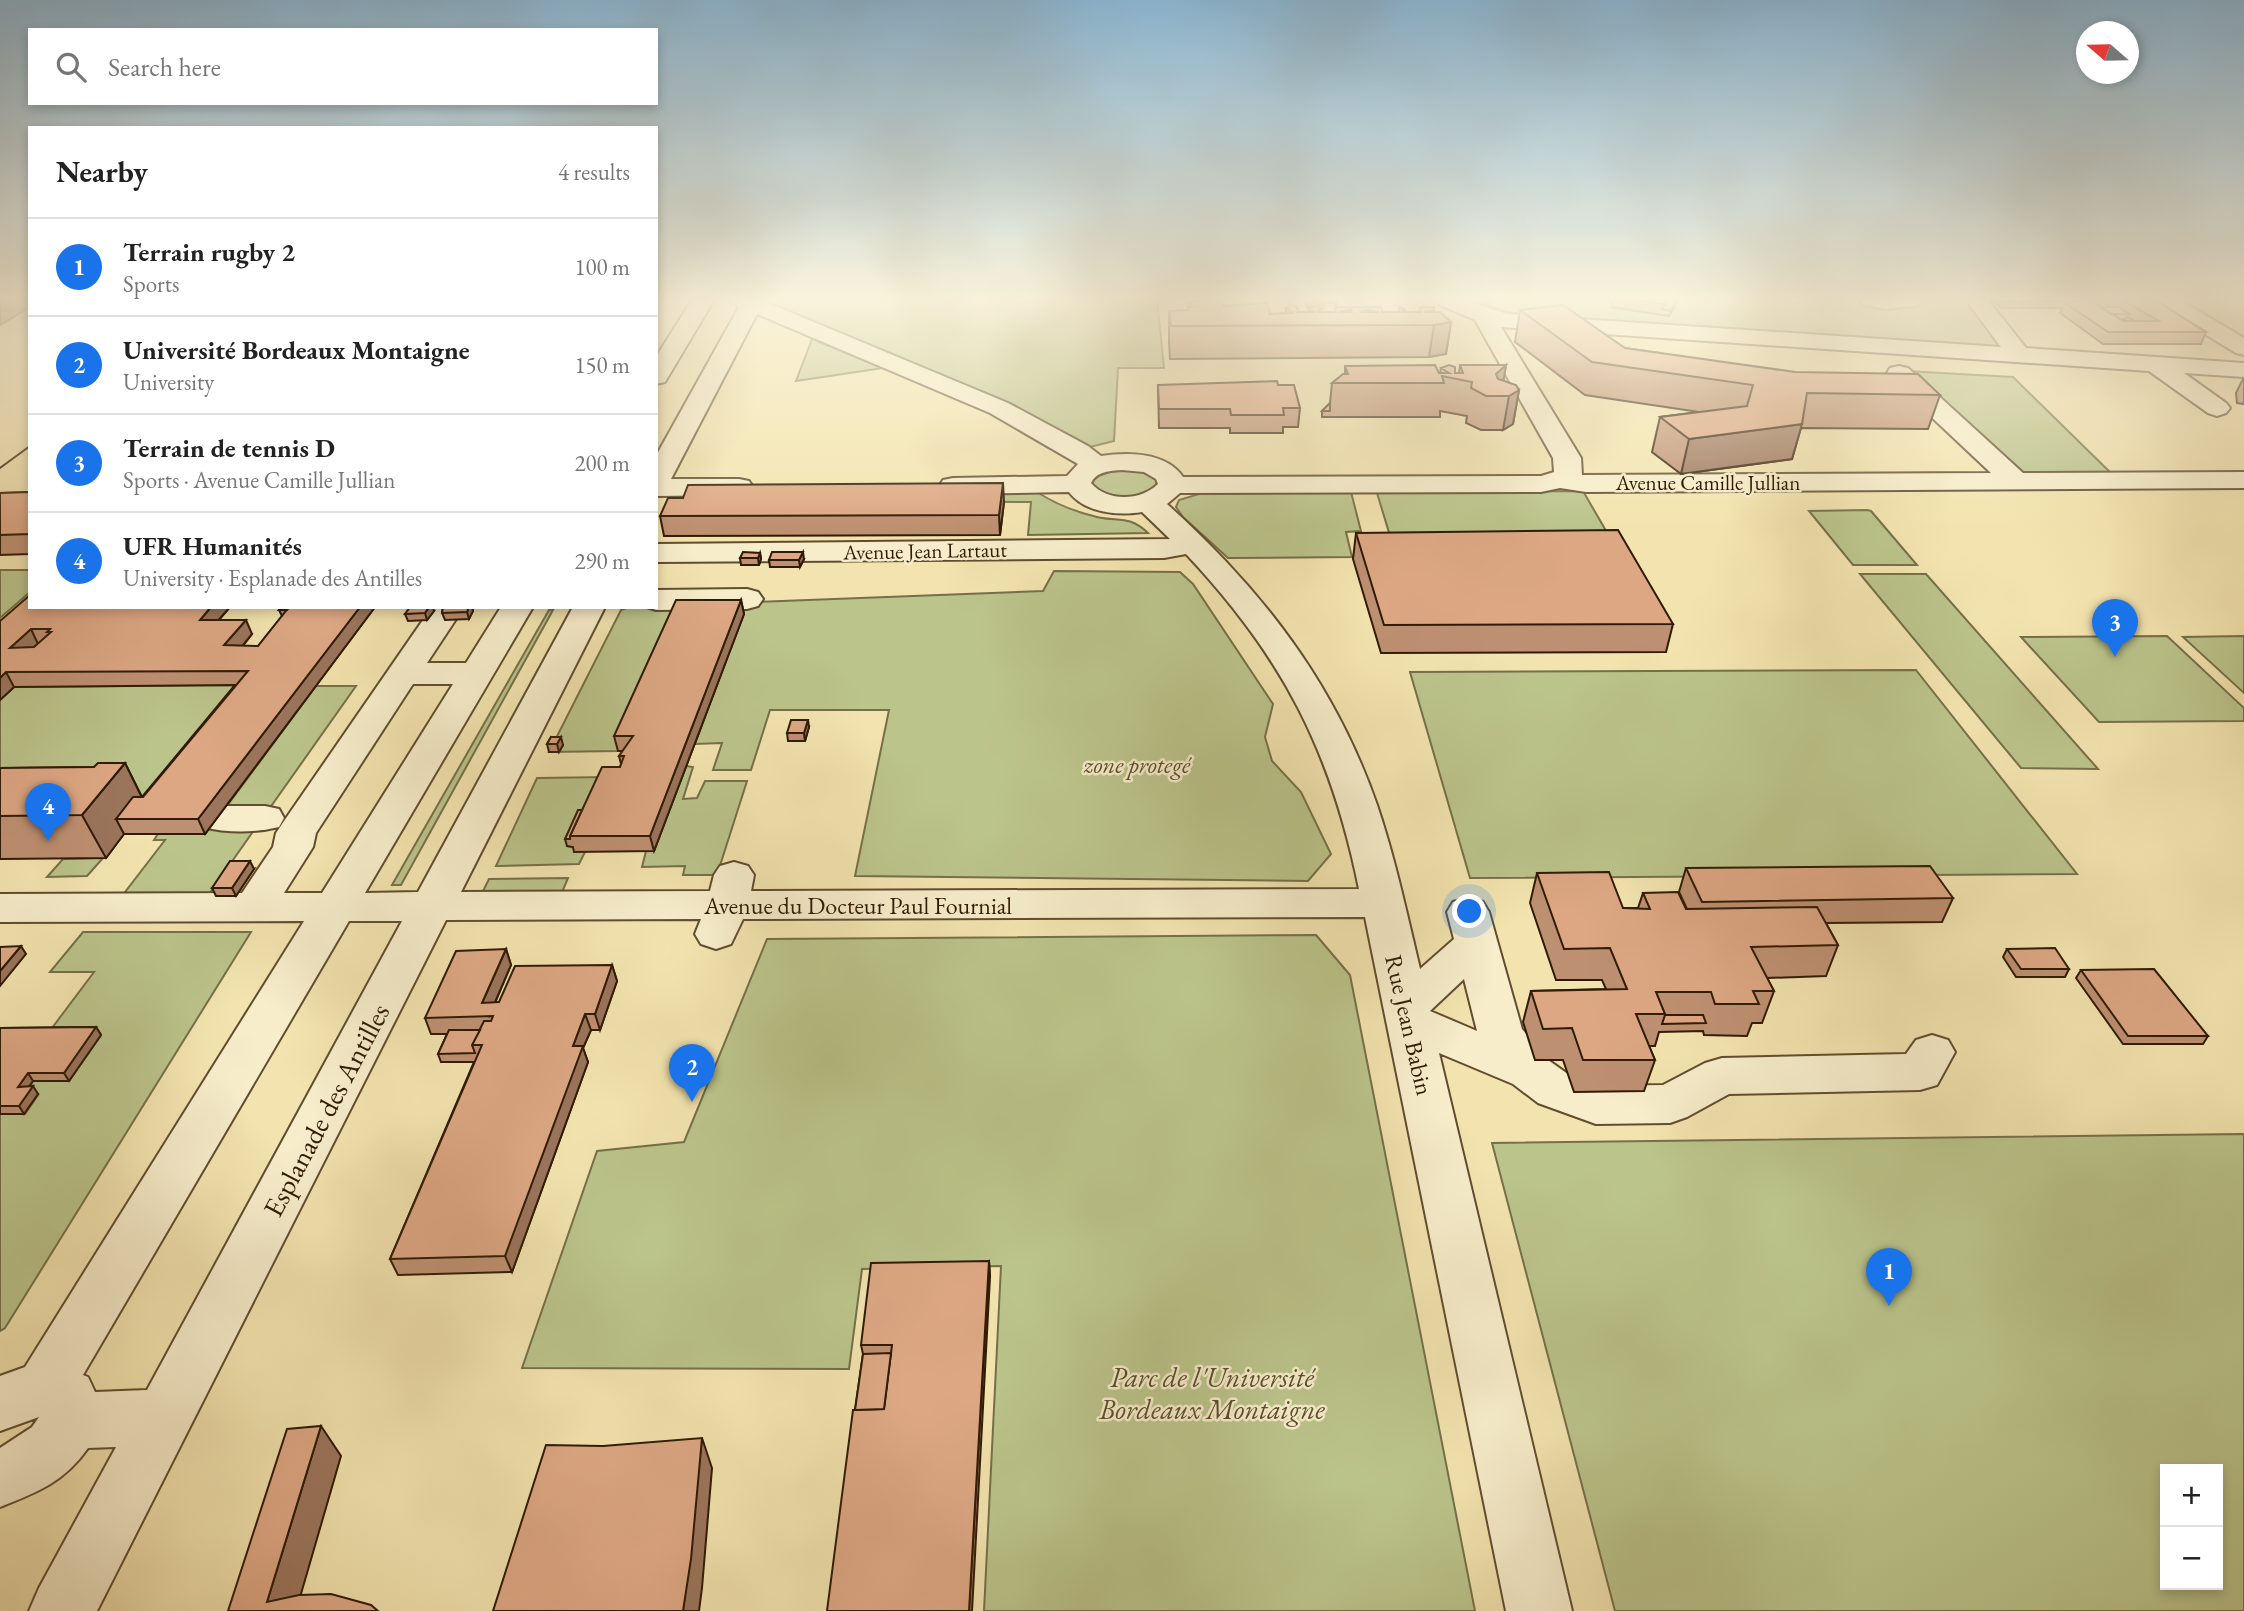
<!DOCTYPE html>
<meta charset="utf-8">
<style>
body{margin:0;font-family:"EB Garamond",serif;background:#f6f6f6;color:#222}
.controls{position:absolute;right:21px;bottom:21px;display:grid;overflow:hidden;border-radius:0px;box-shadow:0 4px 10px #0003}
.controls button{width:63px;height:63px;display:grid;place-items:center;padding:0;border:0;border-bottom:2px solid #e0e0e0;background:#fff;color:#222;font:35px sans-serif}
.compass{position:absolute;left:2076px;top:21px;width:63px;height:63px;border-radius:50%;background:#fff;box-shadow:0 4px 10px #0003;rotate:290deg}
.you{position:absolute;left:1470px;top:912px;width:24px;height:24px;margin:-18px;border:5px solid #fff;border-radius:50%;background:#1a73e8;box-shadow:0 0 0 10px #1a73e833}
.badge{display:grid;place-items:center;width:46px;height:46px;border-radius:50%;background:#1a73e8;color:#fff;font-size:23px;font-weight:700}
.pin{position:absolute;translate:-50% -58px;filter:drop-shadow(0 2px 4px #0008)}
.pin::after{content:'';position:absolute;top:37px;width:24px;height:21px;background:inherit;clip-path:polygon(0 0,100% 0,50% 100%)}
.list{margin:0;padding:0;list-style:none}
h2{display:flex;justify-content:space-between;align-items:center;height:91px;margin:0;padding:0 28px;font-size:30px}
h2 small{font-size:23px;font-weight:400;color:#767676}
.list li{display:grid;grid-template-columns:46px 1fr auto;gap:21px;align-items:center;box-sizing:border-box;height:98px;padding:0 28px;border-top:2px solid #e0e0e0}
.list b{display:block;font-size:26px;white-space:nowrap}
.list p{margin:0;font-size:23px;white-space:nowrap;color:#767676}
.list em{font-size:23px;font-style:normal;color:#767676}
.icon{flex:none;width:38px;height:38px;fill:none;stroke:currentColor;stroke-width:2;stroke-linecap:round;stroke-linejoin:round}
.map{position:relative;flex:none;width:2244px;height:1611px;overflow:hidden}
.search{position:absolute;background:#fff;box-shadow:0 4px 10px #0003;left:28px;top:28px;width:630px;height:77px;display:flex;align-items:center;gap:18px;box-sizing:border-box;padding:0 24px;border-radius:0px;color:#767676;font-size:26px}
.panel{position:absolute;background:#fff;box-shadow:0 4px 10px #0003;left:28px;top:126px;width:630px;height:483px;border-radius:0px}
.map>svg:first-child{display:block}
</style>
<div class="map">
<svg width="2244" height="1611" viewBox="0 0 2244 1611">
<rect width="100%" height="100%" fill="#f3e4af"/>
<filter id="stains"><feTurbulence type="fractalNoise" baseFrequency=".00286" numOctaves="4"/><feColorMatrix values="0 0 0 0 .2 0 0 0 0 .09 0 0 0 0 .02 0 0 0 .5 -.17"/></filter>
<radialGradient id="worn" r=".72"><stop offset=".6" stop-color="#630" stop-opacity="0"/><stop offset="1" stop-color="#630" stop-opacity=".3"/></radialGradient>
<!-- green -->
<g fill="#bbc48b" stroke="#757048" stroke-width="2" fill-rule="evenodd">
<polygon points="748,300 1157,300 1164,368 1118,368 1114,441 1086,448 951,381"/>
<polygon points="1478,300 1617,300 1612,308 1669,316 1678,300 1854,300 1889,304 1919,300 1972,300 2010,349 1537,317 1503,311"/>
<polygon points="812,339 883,368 796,381"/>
<polygon points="1906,371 2013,377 2115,477 2015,476"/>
<path d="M1118,469L1146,472L1156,479V487C1129,501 1119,500 1092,487L1093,478Z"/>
<path d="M1040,491V494C1058,505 1076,512 1097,517C1119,522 1129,515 1148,533L1028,535L1031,502L879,501L881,492Z"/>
<polygon points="1583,491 1616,548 1394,549 1377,493"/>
<polygon points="1351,492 1361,531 1346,532 1352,557 1228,558 1183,517 1176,507 1179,500 1199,494"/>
<polygon points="1867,510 1871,511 1917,565 1853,565 1809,511"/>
<polygon points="0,570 30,570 30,592 0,618"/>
<polygon points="1054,571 1180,572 1193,584 1273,704 1265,737 1272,761 1301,792 1331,854 1308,881 855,876 889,710 770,710 751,770 713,770 722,743 695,744 743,614 661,657 618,751 549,752 621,610 629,607 1043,591"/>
<polygon points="1860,574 1926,574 2098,769 2021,768"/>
<polygon points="549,610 553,610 401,885 392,885"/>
<polygon points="2167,636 2244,708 2244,721 2099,722 2021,637"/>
<polygon points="2244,636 2244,693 2183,637"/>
<polygon points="1916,670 2077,874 1470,878 1410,672"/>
<polygon points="254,685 151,812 0,810 0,700 14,687"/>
<polygon points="316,686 356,686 267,812 221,814"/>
<polygon points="686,766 693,767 683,799 697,798 705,781 747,781 717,875 683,875 685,866 642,867 646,851 654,851"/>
<polygon points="608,777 568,846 585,852 579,864 496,866 537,778"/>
<polygon points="213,823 259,823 207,897 122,896 165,840 154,840 158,834 205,834"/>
<polygon points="103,858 87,876 47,877 63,859"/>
<polygon points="568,878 560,897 480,897 489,879"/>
<polygon points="83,932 251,932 5,1328 0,1331 0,1114 25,1114 38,1095 23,1095 33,1081 69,1081 46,1036 94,972 50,972"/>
<polygon points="1316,935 1350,975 1475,1611 984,1611 1001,1266 862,1269 849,1369 522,1368 597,1151 684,1142 767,939"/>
<path d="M2244,1134V1611H1615L1492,1143ZM2165,1469H2218V1585H2165Z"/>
</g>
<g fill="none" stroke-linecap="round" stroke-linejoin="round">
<!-- minor casing -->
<g stroke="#604d2f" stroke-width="4">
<g id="minor">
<polygon points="692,300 714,300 668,377 665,382 656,384 656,357"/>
<path d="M731,300H761L1008,403L1088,446L1101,456C1128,452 1166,452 1183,477L1541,476L1554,472L1553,458L1475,320L1440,305L1437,300H1465L1507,314L2001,347L1966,300H1988L2026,348L2244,363V377L2184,373L2226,403L2230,408L2226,413L2217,416L2208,413L2149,371L1501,327L1581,458L1582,475L1991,473L1890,378L1887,373L1890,368L1899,366L1908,368L2023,473L2244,472V488L1586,492L1560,488L1541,492L1180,493L1167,504C1262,590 1334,682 1377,805C1395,858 1407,914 1420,969L1454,939L1447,912L1453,902L1468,898L1483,902L1489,912L1522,1029L1548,1060L1572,1077L1598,1086L1663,1085L1705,1063L1722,1058L1906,1054L1916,1040L1932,1035L1948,1040L1955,1052L1937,1085L1920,1090L1729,1094L1687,1117L1670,1123L1596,1124L1538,1103L1513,1084L1439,1053L1572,1611H1506L1365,917L743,919L731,944L716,949L701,944L695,934L701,919L446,920L97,1611H29L39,1588L116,1447L88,1448C64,1482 38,1492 0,1507V1448L32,1427L39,1417L0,1431V1376L25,1367L304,921L0,922V894L242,893L273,847L276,833L282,824L432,607H464L427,663H466L501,607H533L365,893L418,892L573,607H605L461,892L710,891L714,875L720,866L734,862L748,866L754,875L751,891L1359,889C1331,750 1282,656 1186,554L1164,558L656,562V544L1170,539L1142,512C1118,516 1085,513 1069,492L953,494L943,492L939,486L943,480L953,478L1067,476L1078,464L990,413L757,314L671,479H739L749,481L753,487L749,493L739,495L656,496V456L739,307ZM1122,470L1144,472L1156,479L1158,484C1141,501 1107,502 1091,483C1097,471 1110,471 1122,470ZM413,684H453L322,893H284L313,847L316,833ZM349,921H402L147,1390L95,1392L88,1377L83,1375ZM1464,979L1477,1031L1430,1011Z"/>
<polygon points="1860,300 1921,300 1918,305 1887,309 1863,305"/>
<polygon points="2154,300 2180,300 2244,338 2244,355 2236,353 2157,305"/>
<polygon points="747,589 758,592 763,599 758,606 747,609 656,610 647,607 656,607 656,590"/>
<path d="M217,806H265L279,809L284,818L279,827C255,833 227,833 203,827L198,818L203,809Z"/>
</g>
</g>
<!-- minor -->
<use href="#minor" fill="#f7edcb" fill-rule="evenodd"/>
<!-- tram -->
<polyline stroke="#2f1b04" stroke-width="2" points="0,468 30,446"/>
</g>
<!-- wall -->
<g fill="#be9072" stroke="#2f1b04" stroke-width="2" fill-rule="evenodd">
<path d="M1187,300H1222L1223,306L1270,314L1286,313V308H1288L1289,304L1298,312H1308V309L1305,300H1337V303H1336L1337,307L1347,312H1349L1350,307L1382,312H1399V307L1405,310V312H1419L1420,307L1433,312L1451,322L1446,354L1429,357L1170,359L1169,342V311L1188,310ZM1324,303H1335V312H1320L1321,309H1323ZM1368,310L1379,312H1360Z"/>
<polygon points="1613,300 1676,300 1675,306 1669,316 1612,307"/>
<path d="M1991,300H2061L2064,302L2101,307H2111L2099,300H2155L2206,332L2201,344H2103L2060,313L2062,308H2002ZM2127,317L2135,321H2123L2120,319H2126Z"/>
<polygon points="1520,310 1625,348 1940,395 1928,429 1801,428 1792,459 1681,474 1652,452 1660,417 1699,412 1585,395 1515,342"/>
<polygon points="1460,365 1506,365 1503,380 1519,390 1513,424 1503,430 1481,430 1466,423 1467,416 1440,411 1440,417 1322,417 1322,411 1330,403 1332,383 1345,374 1345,366 1439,373 1440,373 1441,368 1455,373 1459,373"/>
<polygon points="2244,377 2244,404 2237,403 2236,393"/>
<polygon points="1158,385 1278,385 1300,408 1298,427 1283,427 1283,433 1230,433 1230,428 1159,428"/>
<polygon points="30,492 30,554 0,555 0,493"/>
<polygon points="1004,502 1000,535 664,536 660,516"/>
<polygon points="1356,533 1673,624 1666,652 1381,653 1353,559"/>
<polygon points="760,553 761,559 759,565 741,565 740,558"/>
<polygon points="804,559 800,567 770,567 769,560"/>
<polygon points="741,600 744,614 654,851 574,852 573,847 567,846 565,839 582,810 620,767 621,764 619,756 623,751 618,751 614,736"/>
<polygon points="30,607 230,607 219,620 252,634 243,646 258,646 282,616 279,610 282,607 375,607 205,834 124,834 106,858 0,859 0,768 94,767 125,763 142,797 235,685 14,687 0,700 0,621"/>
<polygon points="443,607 472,607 473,611 469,619 445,620 442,613"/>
<polygon points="434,611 427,620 408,621 405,614"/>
<polygon points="809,727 805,741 788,741 787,733"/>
<polygon points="551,737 563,745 559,752 549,752 547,744"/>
<polygon points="1686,868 1953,898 1942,922 1826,923 1838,945 1826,976 1767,978 1774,991 1762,1023 1752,1023 1747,1036 1704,1035 1703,1031 1659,1032 1655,1046 1649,1046 1655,1060 1644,1091 1574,1092 1563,1060 1535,1060 1523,1022 1531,991 1606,989 1602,980 1556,980 1530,903 1537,873 1623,908 1638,908 1643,893 1687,909 1679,892"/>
<polygon points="254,869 236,896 216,896 212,888"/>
<polygon points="506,949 511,965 495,1003 499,1002 612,965 617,981 600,1030 591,1030 583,1048 588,1062 512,1272 398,1275 390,1259 474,1062 441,1062 438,1054 447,1034 431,1034 425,1018"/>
<polygon points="2007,949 2069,969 2065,977 2016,977 2003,957"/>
<polygon points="2081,970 2208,1036 2203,1044 2123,1044 2076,978"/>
<polygon points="96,1027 101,1035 69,1081 33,1081 29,1086 38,1094 24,1114 0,1114 0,1028"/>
<polygon points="989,1261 990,1277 855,1410 863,1354 861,1345"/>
</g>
<!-- shaded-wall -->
<g fill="#9b755c" stroke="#2f1b04" stroke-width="2">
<polygon points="0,300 30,300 30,307 0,325"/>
<polygon points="1451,322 1446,354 1429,357 1434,325"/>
<polygon points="1506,365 1501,396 1496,374"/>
<polygon points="1519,390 1513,424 1503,430 1509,396"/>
<polygon points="1802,424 1792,459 1681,474 1689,439"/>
<polygon points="1003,483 1004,502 1000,535 999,515"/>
<polygon points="803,552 804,559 800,567 799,560"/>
<polygon points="760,553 761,559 759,565 758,558"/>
<polygon points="741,600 744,614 654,851 650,836"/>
<polygon points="211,607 230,607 206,634 200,620"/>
<polygon points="360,607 375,607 205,834 198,819"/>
<polygon points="429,607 433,607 434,611 427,620 425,613"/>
<polygon points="469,607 472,607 473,611 469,619 467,612"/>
<polygon points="246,620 252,634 231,660 224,645"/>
<polygon points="31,629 38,644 18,662 10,648"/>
<polygon points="6,672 14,687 0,700 0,678"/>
<polygon points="808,720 809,727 805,741 804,733"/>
<polygon points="561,737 563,745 559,752 557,744"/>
<polygon points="125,763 146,806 116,819 124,834 106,858 82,815"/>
<polygon points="250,861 254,869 236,896 232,888"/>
<polygon points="21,946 26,954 0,986 0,971"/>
<polygon points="506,949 511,965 489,1016 482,1003"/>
<polygon points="612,965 617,981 600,1030 595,1014"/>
<polygon points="585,1014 591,1030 583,1048 588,1062 512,1272 505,1256 573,1046"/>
<polygon points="96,1027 101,1035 69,1081 64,1073"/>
<polygon points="28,1073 33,1081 23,1095 18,1087"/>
<polygon points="33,1086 38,1094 24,1114 19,1106"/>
<polygon points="989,1261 990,1277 972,1611 969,1611"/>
<polygon points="321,1426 341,1456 296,1611 267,1602"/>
<polygon points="702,1438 712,1468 702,1588 699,1611 683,1611"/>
</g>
<!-- building -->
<g fill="#dda784" stroke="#2f1b04" stroke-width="2" fill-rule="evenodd">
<path d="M1191,300H1222L1223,306L1267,303L1270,314L1293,313L1286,308H1290L1289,304L1297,307L1298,312H1313L1315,311H1309V308L1321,304L1318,312H1336L1335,303L1337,307H1347L1348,310L1339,312H1352L1350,307H1381L1382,312H1399V307L1405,310L1402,312H1421L1420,307H1434V310L1424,312H1440L1451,322L1434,325L1171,326L1169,311L1188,310V307H1191ZM1368,310L1379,312H1360Z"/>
<polygon points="1635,300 1665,300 1663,304"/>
<polygon points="1667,300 1676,300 1671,311 1662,309"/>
<polygon points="2001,300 2061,300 2064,302 2004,302"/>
<polygon points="2122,300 2155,300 2206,332 2108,332 2064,302 2093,301 2123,321 2159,321"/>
<polygon points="1563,305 1625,348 1795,372 1918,374 1940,395 1807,393 1802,424 1689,439 1660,417 1747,406 1753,385 1592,362 1520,310"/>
<polygon points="2101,307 2119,307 2129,314 2111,314"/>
<polygon points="1435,365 1439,373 1449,373 1441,368 1449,365 1455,367 1455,373 1463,373 1460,365 1506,365 1496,374 1498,379 1516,385 1519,390 1509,396 1486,396 1471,388 1472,382 1442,376 1444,383 1332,383 1343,374 1348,374 1345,366"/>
<polygon points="1277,381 1278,385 1294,385 1300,408 1283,408 1284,415 1231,415 1230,409 1159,409 1158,385"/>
<polygon points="1330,403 1330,411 1322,411"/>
<polygon points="1003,483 999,515 660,516 668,498 683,498 688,485"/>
<polygon points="30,492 30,534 0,535 0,493"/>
<polygon points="1618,530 1673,624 1384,625 1356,533"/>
<polygon points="743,552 760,553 758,558 740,558"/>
<polygon points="772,552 803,552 799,560 769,560"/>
<path d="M30,595V607H211L200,620H246L224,645L258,646L289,607H360L198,819H116L133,797H143L248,671L6,672L0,678V621ZM31,629H50L47,632H51L34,647L10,648Z"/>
<polygon points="676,600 741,600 650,836 570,836 602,767 620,767 624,756 619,756 633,736 614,736"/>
<polygon points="282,607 289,607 287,610 279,610"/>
<polygon points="410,607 429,607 425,613 405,614"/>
<polygon points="443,607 469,607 467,612 442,613"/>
<polygon points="791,720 808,720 804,733 787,733"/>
<polygon points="551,737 561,737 557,744 547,744"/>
<polygon points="98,763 125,763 82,815 0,816 0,768 94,767"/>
<polygon points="578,810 582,810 570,836 570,839 565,839"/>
<polygon points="230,861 250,861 232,888 212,888"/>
<polygon points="1930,866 1953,898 1702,902 1686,868"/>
<polygon points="1609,872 1623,908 1650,909 1643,893 1678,892 1686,909 1817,907 1838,945 1751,947 1774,991 1753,991 1759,1004 1715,1004 1711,992 1656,992 1665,1014 1636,1014 1655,1060 1583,1060 1572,1028 1543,1029 1531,991 1627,989 1610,948 1564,949 1537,873"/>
<polygon points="21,946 0,971 0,947"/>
<polygon points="2055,948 2069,969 2021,969 2007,949"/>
<polygon points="506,949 482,1003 499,1002 515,966 612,965 595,1014 585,1014 573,1046 583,1046 505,1256 390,1259 482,1045 472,1045 484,1021 491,1021 493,1016 425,1018 456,951"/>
<polygon points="2154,969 2208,1036 2128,1036 2081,970"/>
<polygon points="1665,1015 1703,1015 1706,1023 1662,1024"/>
<polygon points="96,1027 64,1073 28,1073 18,1087 33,1086 19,1106 0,1106 0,1028"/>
<polygon points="449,1030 480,1030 472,1045 475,1053 438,1054"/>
<polygon points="989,1261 969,1611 827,1611 853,1410 884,1409 892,1345 861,1345 871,1263"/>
<polygon points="891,1353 884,1409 855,1410 863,1354"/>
<polygon points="321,1426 267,1602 299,1595 331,1594 371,1605 378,1611 228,1611 287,1429"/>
<polygon points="702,1438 691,1559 683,1611 493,1611 546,1445 603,1446"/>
</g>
<!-- sky -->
<linearGradient id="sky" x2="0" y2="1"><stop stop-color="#8bb7d4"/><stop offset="0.57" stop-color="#faf3db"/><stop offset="1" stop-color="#faf3db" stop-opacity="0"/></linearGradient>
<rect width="2244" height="525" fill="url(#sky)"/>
<g text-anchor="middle" stroke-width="5" stroke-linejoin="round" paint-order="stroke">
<!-- far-street labels -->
<g font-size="21" fill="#2f1b04" stroke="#f7edcb">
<text x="1708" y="490">Avenue Camille Jullian</text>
<text transform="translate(925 551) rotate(-1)" y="7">Avenue Jean Lartaut</text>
</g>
<!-- park labels -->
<g font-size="24" font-style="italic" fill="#594e2c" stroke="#f7edcb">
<text x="1137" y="773">zone protegé</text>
</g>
<!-- street labels -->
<g font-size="24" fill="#2f1b04" stroke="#f7edcb">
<text x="858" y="914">Avenue du Docteur Paul Fournial</text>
<text transform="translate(1409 1025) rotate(77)" y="8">Rue Jean Babin</text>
</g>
<!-- near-street labels -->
<g font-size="28" fill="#2f1b04" stroke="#f7edcb">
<text transform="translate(326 1110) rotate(-62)" y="10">Esplanade des Antilles</text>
</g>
<!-- near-park labels -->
<g font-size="28" font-style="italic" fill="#594e2c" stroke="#f7edcb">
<text x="1212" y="1387">Parc de l'Université<tspan x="1212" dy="32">Bordeaux Montaigne</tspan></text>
</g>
</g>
<rect width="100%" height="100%" filter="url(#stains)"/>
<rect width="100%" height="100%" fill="url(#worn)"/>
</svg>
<div class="controls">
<button>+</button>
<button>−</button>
</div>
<svg class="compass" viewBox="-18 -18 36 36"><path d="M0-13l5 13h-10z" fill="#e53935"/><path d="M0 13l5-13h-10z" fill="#767676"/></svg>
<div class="you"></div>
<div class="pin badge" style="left:1889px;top:1306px">1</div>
<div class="pin badge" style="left:692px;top:1102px">2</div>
<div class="pin badge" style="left:2115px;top:657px">3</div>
<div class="pin badge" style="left:48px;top:841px">4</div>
<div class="search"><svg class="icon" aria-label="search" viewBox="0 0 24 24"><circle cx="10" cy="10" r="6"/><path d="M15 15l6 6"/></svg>Search here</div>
<section class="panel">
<h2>Nearby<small>4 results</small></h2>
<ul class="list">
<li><span class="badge">1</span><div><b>Terrain rugby 2</b><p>Sports</p></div><em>100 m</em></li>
<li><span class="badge">2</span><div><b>Université Bordeaux Montaigne</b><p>University</p></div><em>150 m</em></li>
<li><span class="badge">3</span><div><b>Terrain de tennis D</b><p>Sports · Avenue Camille Jullian</p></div><em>200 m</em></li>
<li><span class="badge">4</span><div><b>UFR Humanités</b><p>University · Esplanade des Antilles</p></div><em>290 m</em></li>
</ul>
</section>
</div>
